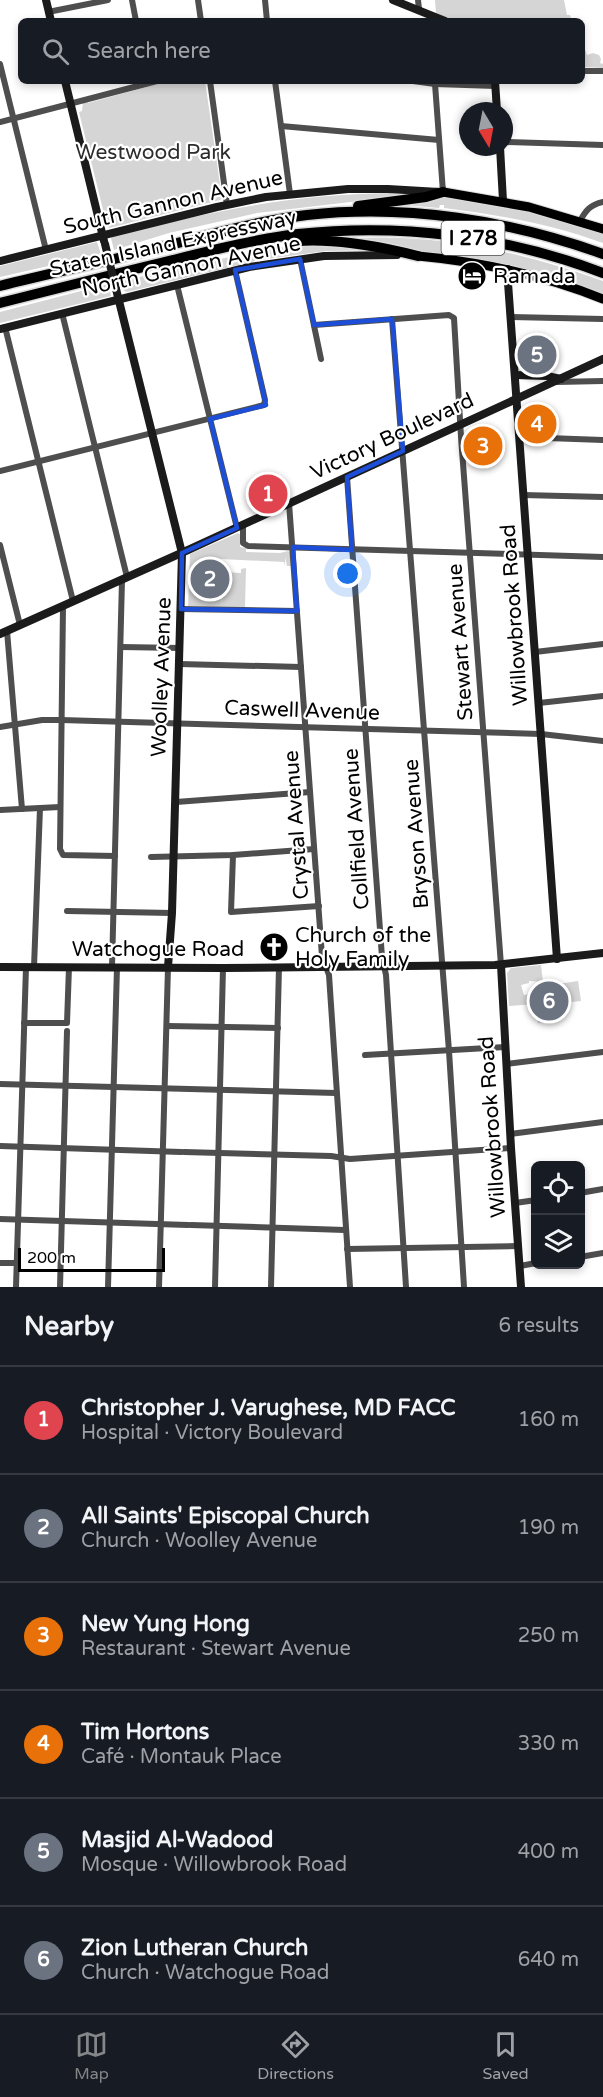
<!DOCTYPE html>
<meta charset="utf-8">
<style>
body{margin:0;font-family:"Varela Round",sans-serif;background:#20242c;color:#f1f3f6}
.controls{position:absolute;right:18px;bottom:18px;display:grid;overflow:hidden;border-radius:9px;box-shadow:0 3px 9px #0003}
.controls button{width:54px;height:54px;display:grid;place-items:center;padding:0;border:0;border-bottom:2px solid #363941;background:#171b24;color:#f1f3f6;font:30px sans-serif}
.compass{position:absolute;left:459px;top:102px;width:54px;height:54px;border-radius:50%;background:#171b24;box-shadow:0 3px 9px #0003;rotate:170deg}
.scale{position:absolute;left:18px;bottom:15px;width:147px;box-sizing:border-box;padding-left:6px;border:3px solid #000;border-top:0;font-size:16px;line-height:21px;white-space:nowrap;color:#000;-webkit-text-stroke:4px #fff;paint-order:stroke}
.you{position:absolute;left:348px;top:574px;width:21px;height:21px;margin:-15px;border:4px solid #fff;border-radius:50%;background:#1a73e8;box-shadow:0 0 0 9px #1a73e833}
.badge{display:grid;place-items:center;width:39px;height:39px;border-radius:50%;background:#858687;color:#fff;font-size:20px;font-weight:700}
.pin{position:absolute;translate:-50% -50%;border:3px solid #fff;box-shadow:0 2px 6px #0006}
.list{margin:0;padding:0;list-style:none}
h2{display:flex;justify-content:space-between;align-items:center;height:78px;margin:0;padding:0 24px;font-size:26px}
h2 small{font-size:20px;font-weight:400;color:#9ea1a6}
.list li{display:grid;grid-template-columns:39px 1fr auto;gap:18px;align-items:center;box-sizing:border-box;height:108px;padding:0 24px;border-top:2px solid #363941}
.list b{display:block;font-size:22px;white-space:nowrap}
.list p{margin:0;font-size:20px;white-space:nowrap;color:#9ea1a6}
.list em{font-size:20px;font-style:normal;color:#9ea1a6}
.icon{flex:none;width:33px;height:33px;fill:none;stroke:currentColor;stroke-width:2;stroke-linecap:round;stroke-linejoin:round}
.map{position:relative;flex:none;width:603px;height:1287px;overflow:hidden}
.search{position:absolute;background:#171b24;box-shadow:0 3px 9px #0003;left:18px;right:18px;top:18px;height:66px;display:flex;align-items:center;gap:15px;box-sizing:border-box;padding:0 21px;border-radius:9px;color:#9ea1a6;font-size:22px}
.sheet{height:726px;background:#171b24}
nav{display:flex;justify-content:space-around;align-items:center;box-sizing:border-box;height:84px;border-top:2px solid #363941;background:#171b24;font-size:16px;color:#9ea1a6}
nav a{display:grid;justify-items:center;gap:3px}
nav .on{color:#858687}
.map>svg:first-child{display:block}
</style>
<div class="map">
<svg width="603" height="1287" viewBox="0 0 603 1287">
<rect width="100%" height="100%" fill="#fff"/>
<!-- green -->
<g fill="#d5d5d5">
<polygon points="435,0 564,0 567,15 570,15 572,21 453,21 436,13"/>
<polygon points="582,41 587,55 593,53 599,55 601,59 600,63 603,64 603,68 582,67"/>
<polygon points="168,81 205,81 222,198 220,200 109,228 107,226 79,112 82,111 83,102 87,101 88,103"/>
<path d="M390,193L399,194L401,196L257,213L169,233L114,250L111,238C122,230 145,228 159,225C235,206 311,194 390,193Z"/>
<path d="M444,197L517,207L603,232V243C551,224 499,215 444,208V205H440L439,208L405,205Z"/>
<path d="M355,238C440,234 523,252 603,281V295C557,276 509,263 460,256C425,251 388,250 355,238Z"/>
<polygon points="97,242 101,254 0,277 0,266"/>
<polygon points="308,243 379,250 326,251 259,260 127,292 124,291 121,281 252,252"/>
<polygon points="108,284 111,296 0,323 0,312"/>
<polygon points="238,533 241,535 240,547 246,548 246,552 280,553 288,551 290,552 291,566 287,566 285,557 285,566 284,562 220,559 219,564 195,563 195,572 196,564 212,565 211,570 209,570 209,567 200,567 199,584 208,585 208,588 211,588 211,594 221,595 221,606 223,572 241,573 241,569 246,568 245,608 188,606 190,554"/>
<polygon points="541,965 543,982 529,981 529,983 521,985 524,995 530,994 531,996 544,993 546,1011 544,1012 547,1022 538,1023 536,1004 509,1006 507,973 511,968"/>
<polygon points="578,981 581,1001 562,1003 559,1001 558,984"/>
</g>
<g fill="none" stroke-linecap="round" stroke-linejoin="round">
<!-- primary casing -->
<g stroke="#dbdbdb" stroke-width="11">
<g id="primary">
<polyline points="443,192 529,207 603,229"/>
<path d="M418,256C482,262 544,275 603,299"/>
</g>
</g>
<!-- highway casing -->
<g stroke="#dbdbdb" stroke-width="13">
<g id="highway">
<polyline points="358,206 426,197 443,192"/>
<path d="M296,241C337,238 379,246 418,256"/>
<path d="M0,286C52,273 104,262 155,249C205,236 255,221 307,215C407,204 509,220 603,254"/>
<path d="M0,303C59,288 118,273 177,259C217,249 257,239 298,234C401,223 506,236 603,273"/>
</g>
</g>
<!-- street -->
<g stroke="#4e4e4e" stroke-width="6">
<polyline points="132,0 136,21"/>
<polyline points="198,0 201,21"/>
<polyline points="265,0 267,21"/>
<polyline points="418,0 419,9"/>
<polyline points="48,12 108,0"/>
<polyline points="0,64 46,250"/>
<polyline points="582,71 603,71"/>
<polyline points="210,81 227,205"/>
<polyline points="275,81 290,194"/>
<polyline points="413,81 435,84 496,86"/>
<polyline points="435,84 443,192"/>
<polyline points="0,122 157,81"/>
<polyline points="281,126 439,140"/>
<polyline points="504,142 603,145"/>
<path d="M580,221C586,210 590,205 603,202"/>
<polyline points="300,259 321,359"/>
<polyline points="177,285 237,528"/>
<polyline points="62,313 127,577"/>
<polyline points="511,317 603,319"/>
<polyline points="392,319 449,1051 464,1287"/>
<polyline points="314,325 449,315 454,318 461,437 501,965"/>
<polyline points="5,327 73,601"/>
<polyline points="556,382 603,381"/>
<polyline points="519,437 603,440"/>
<polyline points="0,471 264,405 265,400 235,270"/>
<polyline points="347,477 382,957 386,975 406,1287"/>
<polyline points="523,495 603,497"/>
<polyline points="289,503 322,956 329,975 350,1287"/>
<polyline points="243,525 243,543 248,546 603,557"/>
<polyline points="0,545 20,625"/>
<polyline points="63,606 60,849 63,855 115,856"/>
<polyline points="181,609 297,611"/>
<polyline points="7,631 22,809"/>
<polyline points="121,647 180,648"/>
<polyline points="535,652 603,644"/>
<polyline points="179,664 301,667"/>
<polyline points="539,703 603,696"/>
<polyline points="0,727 42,720 61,720 541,734 603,741"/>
<polyline points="176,802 310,792"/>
<polyline points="0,810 60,807"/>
<polyline points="233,855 231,912 319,906"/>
<polyline points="151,857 233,855 314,849"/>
<polyline points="67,911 172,913"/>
<polyline points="34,967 40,808"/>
<polyline points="112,967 122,580"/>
<polyline points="24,1023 67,1023 69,967"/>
<polyline points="167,1026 278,1028"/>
<polyline points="365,1055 505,1047"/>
<polyline points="506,1064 603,1052"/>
<polyline points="0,1084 336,1093"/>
<polyline points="510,1134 603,1122"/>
<polyline points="0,1146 181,1152"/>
<polyline points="184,1152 331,1156 350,1159 511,1148"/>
<polyline points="580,1193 603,1189"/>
<polyline points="515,1203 536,1200"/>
<polyline points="0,1219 188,1225"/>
<polyline points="191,1225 345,1230"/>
<polyline points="347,1249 518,1246"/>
<polyline points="580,1257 603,1253"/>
<polyline points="0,1263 17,1263"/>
<polyline points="520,1266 536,1263"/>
<polyline points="16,1287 26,967"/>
<polyline points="60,1287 67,1031"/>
<polyline points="108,1287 117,967"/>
<polyline points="159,1287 168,967"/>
<polyline points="215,1287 223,968"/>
<polyline points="271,1287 279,967"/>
</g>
<!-- secondary -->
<g stroke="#1b1b1b" stroke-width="8">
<polyline points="46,0 51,21"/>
<polyline points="393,0 445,21"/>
<polyline points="65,81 104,241"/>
<polyline points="495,81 497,111"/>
<polyline points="500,147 503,201"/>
<polyline points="0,261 217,207 266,197 348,189 388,189 439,192"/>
<polyline points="507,269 557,959"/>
<polyline points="116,289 182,553 172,913 168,967"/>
<polyline points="0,329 249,267 324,256 397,255"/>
<polyline points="515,375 547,376 561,379"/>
<polyline points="0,634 188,550 603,359"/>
<polyline points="501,965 511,1148 521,1287"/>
<polyline points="0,967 223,968 495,965 603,953"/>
</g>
<!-- primary -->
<use href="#primary" stroke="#000" stroke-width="9"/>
<!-- highway -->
<use href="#highway" stroke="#000" stroke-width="10"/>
<!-- secondary-bridge -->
<polyline stroke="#1b1b1b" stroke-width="8" points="105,244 116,289"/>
</g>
<!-- marked area -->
<path fill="none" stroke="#1d4ed8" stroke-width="4.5" stroke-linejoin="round" d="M300,259L314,325L392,319L403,451L347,477L352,550L293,547L297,611L181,609L182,553L237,528L210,419L266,405L235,270Z"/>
<!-- icons -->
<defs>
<g id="hotel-disc" transform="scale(1.5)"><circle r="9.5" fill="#000" stroke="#fff"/><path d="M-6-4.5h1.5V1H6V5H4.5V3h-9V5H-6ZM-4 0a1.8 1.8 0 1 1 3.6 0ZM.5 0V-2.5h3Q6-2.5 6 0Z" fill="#fff"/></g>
<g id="church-disc" transform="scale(1.5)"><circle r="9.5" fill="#000" stroke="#fff"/><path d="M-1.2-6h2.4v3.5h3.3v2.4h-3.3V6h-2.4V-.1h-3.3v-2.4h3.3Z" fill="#fff"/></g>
</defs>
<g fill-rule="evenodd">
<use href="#hotel-disc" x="472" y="276"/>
<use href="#church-disc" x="274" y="947"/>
</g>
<g text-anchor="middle" stroke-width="4.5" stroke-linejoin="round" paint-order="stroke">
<!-- shield labels -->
<rect fill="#fff" stroke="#4c4c4c" stroke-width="1.5" x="441.5" y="221" width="63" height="34" rx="4.5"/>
<g font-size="20" font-weight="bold" fill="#000">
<text x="473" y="245">I 278</text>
</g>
<!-- park labels -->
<g font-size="21" fill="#2c2c2c" stroke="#fff">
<text x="153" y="159">Westwood Park</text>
</g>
<!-- street labels -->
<g font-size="21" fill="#000" stroke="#fff">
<text transform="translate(173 202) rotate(-13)" y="7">South Gannon Avenue</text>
<text transform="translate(173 243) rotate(-12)" y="7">Staten Island Expressway</text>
<text transform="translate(191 266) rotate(-12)" y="7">North Gannon Avenue</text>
<text transform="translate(392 436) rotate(-25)" y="7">Victory Boulevard</text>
<text transform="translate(514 615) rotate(-94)" y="7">Willowbrook Road</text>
<text transform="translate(460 642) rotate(-94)" y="7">Stewart Avenue</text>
<text transform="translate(161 677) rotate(-88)" y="7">Woolley Avenue</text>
<text transform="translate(302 710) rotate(2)" y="7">Caswell Avenue</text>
<text transform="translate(296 825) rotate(-94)" y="7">Crystal Avenue</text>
<text transform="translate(356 829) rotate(-94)" y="7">Collfield Avenue</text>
<text transform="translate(416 834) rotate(-94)" y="7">Bryson Avenue</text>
<text x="158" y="956">Watchogue Road</text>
<text transform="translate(492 1127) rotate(-94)" y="7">Willowbrook Road</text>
</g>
<!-- poi labels -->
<g font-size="21" fill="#000" stroke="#fff" text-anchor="start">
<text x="493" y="283">Ramada</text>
<text x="295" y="942">Church of the<tspan x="295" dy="24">Holy Family</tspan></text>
</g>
</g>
</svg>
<div class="controls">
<button><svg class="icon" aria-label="locate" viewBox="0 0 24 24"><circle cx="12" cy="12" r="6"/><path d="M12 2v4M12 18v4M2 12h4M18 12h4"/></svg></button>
<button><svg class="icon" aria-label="layers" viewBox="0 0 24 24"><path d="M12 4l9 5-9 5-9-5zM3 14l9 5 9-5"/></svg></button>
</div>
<svg class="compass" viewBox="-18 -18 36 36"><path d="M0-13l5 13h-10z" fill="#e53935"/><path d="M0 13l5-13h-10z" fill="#9ea1a6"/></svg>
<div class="scale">200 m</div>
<div class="you"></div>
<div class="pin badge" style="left:268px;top:494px;background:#e0444e">1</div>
<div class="pin badge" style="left:210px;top:579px;background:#6b7280">2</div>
<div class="pin badge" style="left:483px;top:446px;background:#e8710a">3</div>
<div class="pin badge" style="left:537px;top:424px;background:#e8710a">4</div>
<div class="pin badge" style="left:537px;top:355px;background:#6b7280">5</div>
<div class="pin badge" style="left:549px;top:1001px;background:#6b7280">6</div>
<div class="search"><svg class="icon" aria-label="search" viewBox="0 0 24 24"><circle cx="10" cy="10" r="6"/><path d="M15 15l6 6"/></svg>Search here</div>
</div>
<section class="sheet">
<h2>Nearby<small>6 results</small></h2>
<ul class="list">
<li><span class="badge" style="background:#e0444e">1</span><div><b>Christopher J. Varughese, MD FACC</b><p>Hospital · Victory Boulevard</p></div><em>160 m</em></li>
<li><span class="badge" style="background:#6b7280">2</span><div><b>All Saints' Episcopal Church</b><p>Church · Woolley Avenue</p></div><em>190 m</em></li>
<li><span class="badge" style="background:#e8710a">3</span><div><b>New Yung Hong</b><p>Restaurant · Stewart Avenue</p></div><em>250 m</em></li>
<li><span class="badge" style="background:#e8710a">4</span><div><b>Tim Hortons</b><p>Café · Montauk Place</p></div><em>330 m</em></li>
<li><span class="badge" style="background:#6b7280">5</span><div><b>Masjid Al-Wadood</b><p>Mosque · Willowbrook Road</p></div><em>400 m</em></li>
<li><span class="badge" style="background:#6b7280">6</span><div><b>Zion Lutheran Church</b><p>Church · Watchogue Road</p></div><em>640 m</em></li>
</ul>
</section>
<nav>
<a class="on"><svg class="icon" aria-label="map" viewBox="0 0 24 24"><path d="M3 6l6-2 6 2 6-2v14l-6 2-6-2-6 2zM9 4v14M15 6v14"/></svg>Map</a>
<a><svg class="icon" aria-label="directions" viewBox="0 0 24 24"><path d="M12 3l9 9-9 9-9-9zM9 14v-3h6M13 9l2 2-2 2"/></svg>Directions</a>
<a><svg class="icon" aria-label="saved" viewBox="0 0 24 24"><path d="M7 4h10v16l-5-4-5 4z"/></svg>Saved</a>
</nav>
